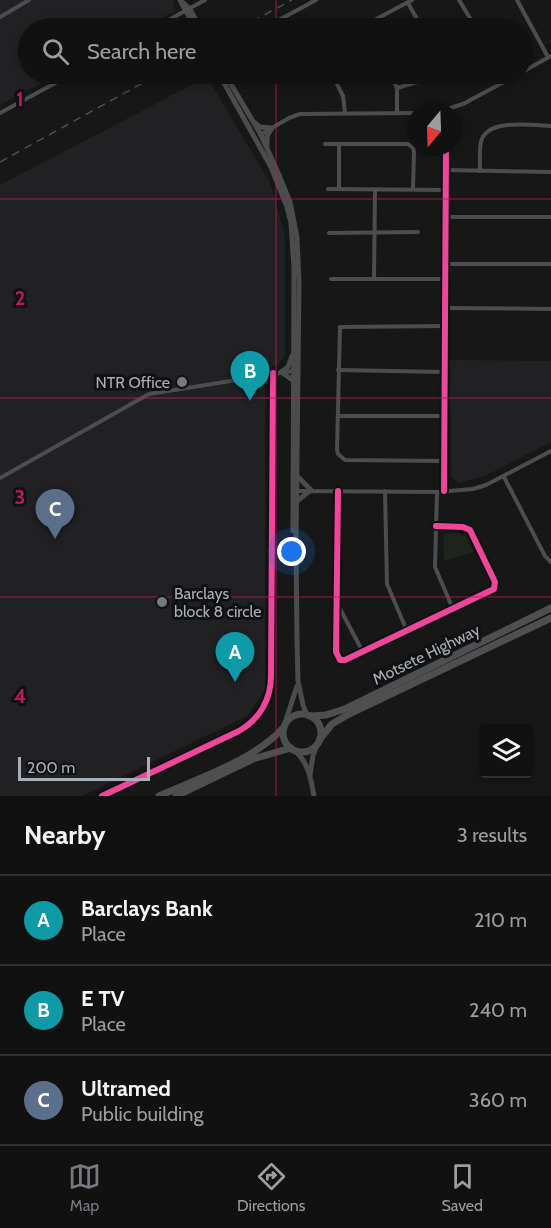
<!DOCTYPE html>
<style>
body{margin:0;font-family:Cabin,sans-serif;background:#1a1a1a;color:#f1f3f6}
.controls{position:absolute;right:18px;bottom:18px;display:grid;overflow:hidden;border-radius:6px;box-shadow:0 3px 9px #0003}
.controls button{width:54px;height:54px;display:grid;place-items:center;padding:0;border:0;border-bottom:2px solid #303131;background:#111;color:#f1f3f6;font:30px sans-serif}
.compass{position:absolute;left:407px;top:102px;width:54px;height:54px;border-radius:50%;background:#111;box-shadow:0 3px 9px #0003;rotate:199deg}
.scale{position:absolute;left:18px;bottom:15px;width:132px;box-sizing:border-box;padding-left:6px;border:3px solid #a8afb8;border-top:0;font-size:16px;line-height:21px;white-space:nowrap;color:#a8afb8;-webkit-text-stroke:4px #111113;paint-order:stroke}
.you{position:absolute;left:292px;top:552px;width:21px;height:21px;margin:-15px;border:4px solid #fff;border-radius:50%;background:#1a73e8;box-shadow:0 0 0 9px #1a73e833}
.badge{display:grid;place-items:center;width:39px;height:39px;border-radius:50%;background:#757a80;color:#fff;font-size:20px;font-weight:700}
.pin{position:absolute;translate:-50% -50px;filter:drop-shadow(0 2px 3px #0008)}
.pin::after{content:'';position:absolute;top:32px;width:21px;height:18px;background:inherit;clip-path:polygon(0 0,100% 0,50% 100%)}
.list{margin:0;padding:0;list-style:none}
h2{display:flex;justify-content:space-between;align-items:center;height:78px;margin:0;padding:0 24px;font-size:26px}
h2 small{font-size:20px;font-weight:400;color:#9c9d9f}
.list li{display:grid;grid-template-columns:39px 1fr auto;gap:18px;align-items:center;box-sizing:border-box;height:90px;padding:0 24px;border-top:2px solid #303131}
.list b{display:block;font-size:22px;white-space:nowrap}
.list p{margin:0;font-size:20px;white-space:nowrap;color:#9c9d9f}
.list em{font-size:20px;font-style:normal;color:#9c9d9f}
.icon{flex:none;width:33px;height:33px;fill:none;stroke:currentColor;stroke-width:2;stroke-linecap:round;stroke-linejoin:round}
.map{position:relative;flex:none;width:551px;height:796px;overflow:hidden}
.search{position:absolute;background:#111;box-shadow:0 3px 9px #0003;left:18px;right:18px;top:18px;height:66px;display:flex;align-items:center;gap:15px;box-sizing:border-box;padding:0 21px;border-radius:33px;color:#9c9d9f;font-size:22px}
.sheet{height:348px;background:#111}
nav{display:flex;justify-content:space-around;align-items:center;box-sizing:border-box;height:84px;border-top:2px solid #303131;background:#111;font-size:16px;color:#9c9d9f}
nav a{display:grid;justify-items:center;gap:3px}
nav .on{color:#757a80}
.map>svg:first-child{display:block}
</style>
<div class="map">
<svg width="551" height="796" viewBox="0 0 551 796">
<rect width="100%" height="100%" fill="#171717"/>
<!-- built -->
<g fill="#212123">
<polygon points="0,0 173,0 175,11 143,28 28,28 28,74 59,74 0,105"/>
<polygon points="207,77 270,182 285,236 285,356 277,366 265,368 265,690 247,716 82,796 0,796 0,185"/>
<polygon points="450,360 551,361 551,442 487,475 459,483 451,477"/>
</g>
<!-- green -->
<polygon fill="#1d241d" points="458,533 465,536 474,552 444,561 443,534"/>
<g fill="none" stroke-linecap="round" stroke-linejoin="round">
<!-- street -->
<g stroke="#4b4d50" stroke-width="4">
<polyline points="459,0 476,28"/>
<polyline points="517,0 548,57"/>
<polyline points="408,3 422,28"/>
<polyline points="0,17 29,0"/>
<polyline points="154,28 205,0"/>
<polyline points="264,28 316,0"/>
<polyline points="366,28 367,24 412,0"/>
<polyline points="522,72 551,56"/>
<polyline points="275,74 273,76 276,80 337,81"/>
<polyline points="332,74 343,96 345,113"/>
<polyline points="390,74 397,88 397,113"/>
<polyline points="501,74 506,81"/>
<polyline points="397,88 445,74"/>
<polyline points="441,111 463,104 519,74"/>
<polyline points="0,113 72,74"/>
<polyline points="260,135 289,118 300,114 416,113"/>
<polyline points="325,144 408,144 413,148 414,152 413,189"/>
<polyline points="448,170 551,172"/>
<path d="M480,171C480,162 479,151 481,142C486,118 532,125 551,126"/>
<polyline points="328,189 447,190"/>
<polyline points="339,189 339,145"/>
<polyline points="446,217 551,217"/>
<polyline points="329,233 418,232"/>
<polyline points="444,264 551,264"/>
<polyline points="374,278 375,190"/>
<polyline points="331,279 444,279"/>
<polyline points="444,308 551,309"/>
<polyline points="338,370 444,372"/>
<polyline points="338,416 444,416"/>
<polyline points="443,461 345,460 338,454 337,450 340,327 444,326"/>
<polyline points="504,477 545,556 551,562"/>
<polyline points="0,478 149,394 293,371"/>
<polyline points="296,491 437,492 473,489 486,485 551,451"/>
<polyline points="338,491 336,652 340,660 345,660 494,589 495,582 470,530 463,527 436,526"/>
<polyline points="385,491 387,584 407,631"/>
<polyline points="444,491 446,147"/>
<polyline points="437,492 435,567 453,609"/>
<polyline points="338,605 363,652"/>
<path d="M102,796L239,731C260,719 271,699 271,676L273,373"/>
</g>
<!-- secondary -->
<g stroke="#4a4c4e" stroke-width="5">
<polyline points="180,0 190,9 200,28"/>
<polyline points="181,2 195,28"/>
<polyline points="219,74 271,167 287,207 291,223 294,268 293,531"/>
<polyline points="225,74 261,135 279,175 290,202 297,237 299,283 296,544 297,640 298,681 303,705 307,715"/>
<polyline points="255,123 260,127 272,128 267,136 267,146"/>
<polyline points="292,356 288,367 281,372 294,381"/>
<polyline points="297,501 311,490 297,476"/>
<polyline points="285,723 297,686"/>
<path d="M294,750C308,761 311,779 314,796"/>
<polyline points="310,775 313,756 318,742"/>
</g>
<!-- highway -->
<g stroke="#4e4f51" stroke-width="7">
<circle cx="302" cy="733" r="19"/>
<polyline points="310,716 326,715 345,709 551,608"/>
<polyline points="320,739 332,724 349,714 551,618"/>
<path d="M159,796C199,778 255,760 284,727"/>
<polyline points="176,796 253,759 291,748"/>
</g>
<!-- rail -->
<g stroke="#4b4d4f" stroke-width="1.5" stroke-dasharray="8 6" stroke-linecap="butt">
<polyline points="240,28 292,0"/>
<polyline points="0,162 159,74"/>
</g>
<!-- cycleway casing -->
<g stroke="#111113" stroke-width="10">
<g id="cycleway">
<polyline points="338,491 336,652 340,660 345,660 494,589 495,582 470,530 463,527 436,526"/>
<polyline points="444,491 446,147"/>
<path d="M102,796L239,731C260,719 271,699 271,676L273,373"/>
</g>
</g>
<!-- cycleway -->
<use href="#cycleway" stroke="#ed469a" stroke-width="6"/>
</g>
<!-- grid -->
<path fill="none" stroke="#c2185b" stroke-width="1.5" stroke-opacity="0.55" d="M276,0V28M276,74V796M0,199H551M0,398H551M0,597H551"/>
<!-- markers -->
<g fill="#757a80" stroke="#111113" stroke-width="2">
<circle cx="182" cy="382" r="6"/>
<circle cx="162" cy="602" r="6"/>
</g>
<g text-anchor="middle" stroke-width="6" stroke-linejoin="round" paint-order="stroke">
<!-- poi labels -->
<g font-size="16" fill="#a8afb8" stroke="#111113" text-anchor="end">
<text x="170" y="388">NTR Office</text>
<text x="174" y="599" text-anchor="start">Barclays<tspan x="174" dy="18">block 8 circle</tspan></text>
</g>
<!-- street labels -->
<g font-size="16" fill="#a8afb8" stroke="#111113">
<text transform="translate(426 654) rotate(-26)" y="6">Motsete Highway</text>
</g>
</g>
<g font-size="20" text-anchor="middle" font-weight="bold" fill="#c2185b" stroke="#111113" stroke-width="6" stroke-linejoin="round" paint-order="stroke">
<text x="20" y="106">1</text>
<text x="20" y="305">2</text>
<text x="20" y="504">3</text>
<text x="20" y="703">4</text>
</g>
</svg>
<div class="controls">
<button><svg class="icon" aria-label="layers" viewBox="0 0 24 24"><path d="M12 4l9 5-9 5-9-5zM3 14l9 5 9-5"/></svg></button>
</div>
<svg class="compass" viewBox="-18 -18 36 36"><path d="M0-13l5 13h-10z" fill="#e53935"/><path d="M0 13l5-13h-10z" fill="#9c9d9f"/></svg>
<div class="scale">200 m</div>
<div class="you"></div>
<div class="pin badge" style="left:235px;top:682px;background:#0f9aa8">A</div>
<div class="pin badge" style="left:250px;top:401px;background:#0f9aa8">B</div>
<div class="pin badge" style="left:55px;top:539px;background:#5c6f8a">C</div>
<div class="search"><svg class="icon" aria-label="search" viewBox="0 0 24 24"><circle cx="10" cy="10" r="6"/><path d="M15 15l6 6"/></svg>Search here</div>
</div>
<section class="sheet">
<h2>Nearby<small>3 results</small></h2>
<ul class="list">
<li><span class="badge" style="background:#0f9aa8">A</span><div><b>Barclays Bank</b><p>Place</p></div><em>210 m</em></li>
<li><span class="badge" style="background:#0f9aa8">B</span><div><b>E TV</b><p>Place</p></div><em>240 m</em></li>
<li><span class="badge" style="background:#5c6f8a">C</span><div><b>Ultramed</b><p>Public building</p></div><em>360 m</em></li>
</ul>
</section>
<nav>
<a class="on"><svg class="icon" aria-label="map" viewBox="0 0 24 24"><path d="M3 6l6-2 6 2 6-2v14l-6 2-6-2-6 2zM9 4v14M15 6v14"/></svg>Map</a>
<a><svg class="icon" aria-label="directions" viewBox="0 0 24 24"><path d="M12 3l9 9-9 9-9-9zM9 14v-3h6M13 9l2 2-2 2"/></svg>Directions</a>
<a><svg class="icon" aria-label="saved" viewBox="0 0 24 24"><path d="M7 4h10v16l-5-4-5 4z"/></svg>Saved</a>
</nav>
